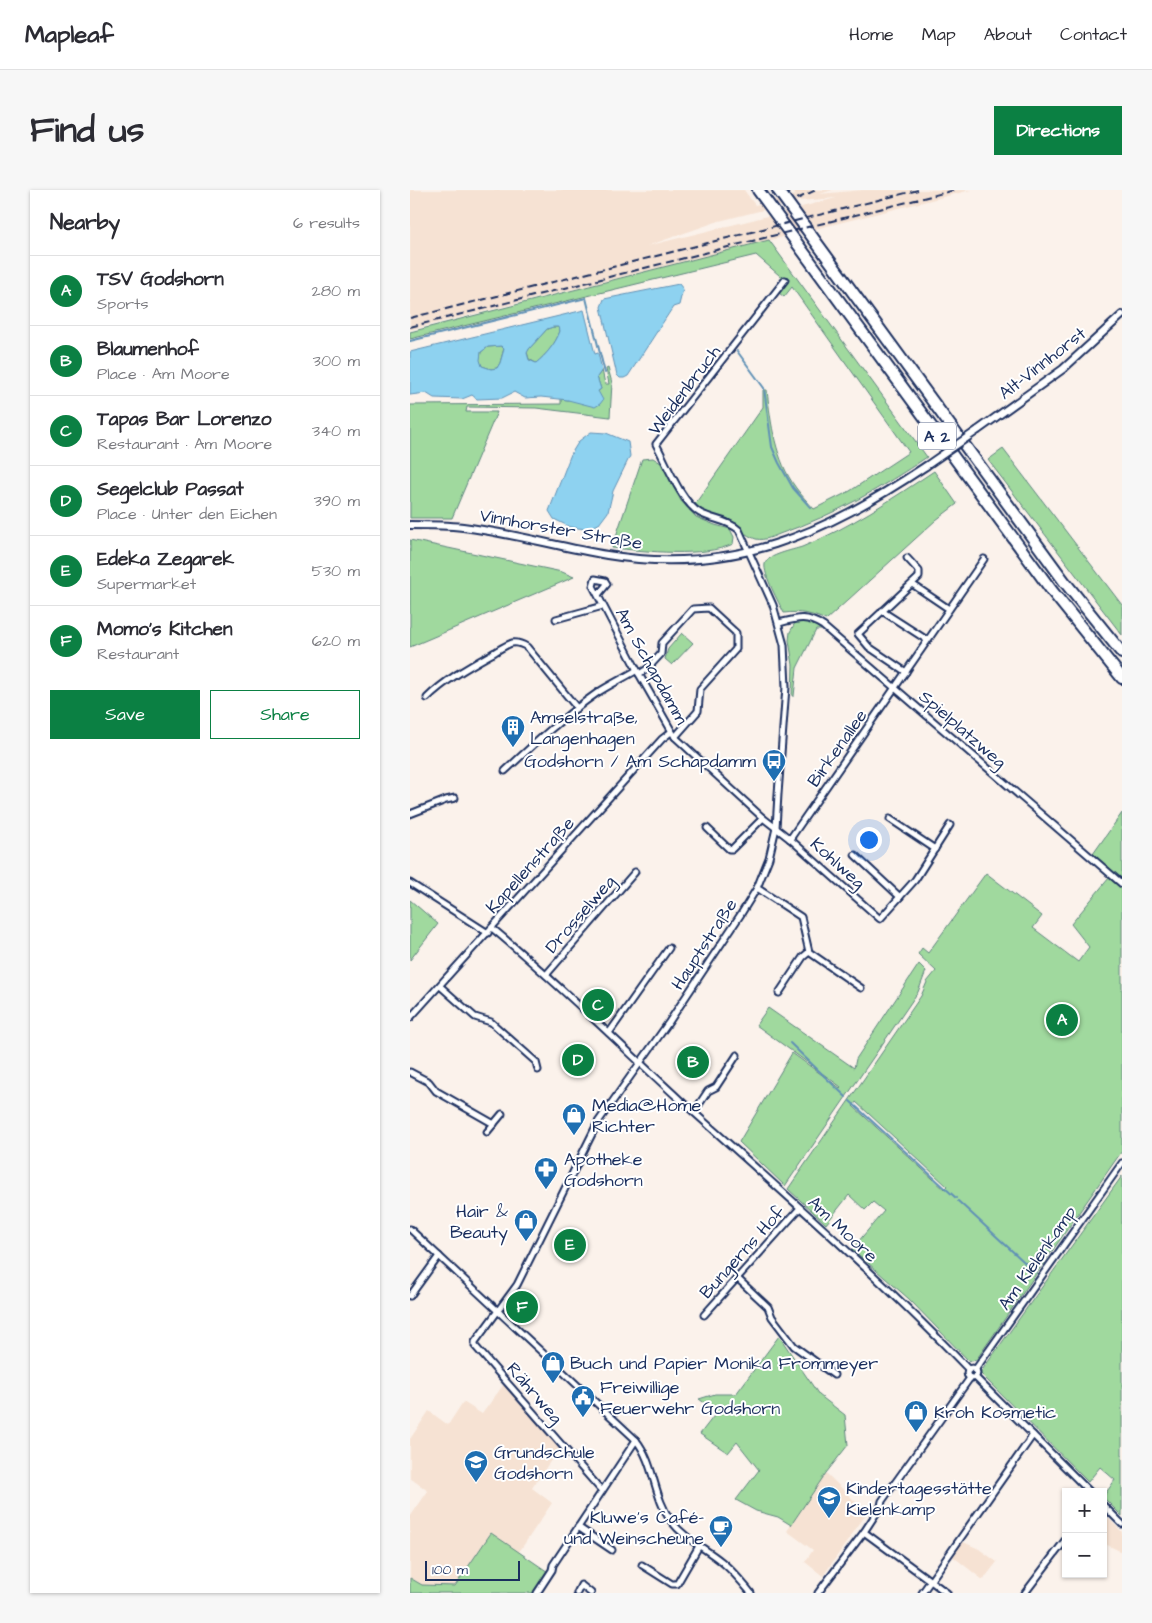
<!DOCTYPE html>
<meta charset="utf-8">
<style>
body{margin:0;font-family:"Architects Daughter",sans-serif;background:#f7f7f7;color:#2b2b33}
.controls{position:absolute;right:15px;bottom:15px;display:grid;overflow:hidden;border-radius:0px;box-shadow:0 1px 4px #0004}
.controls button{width:45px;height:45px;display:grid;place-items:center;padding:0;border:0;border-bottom:1px solid #e1e1e2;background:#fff;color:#2b2b33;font:25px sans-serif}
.scale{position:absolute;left:15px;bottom:12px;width:95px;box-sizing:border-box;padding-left:5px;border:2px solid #1b2f5e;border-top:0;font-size:14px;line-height:18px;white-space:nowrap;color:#1b2f5e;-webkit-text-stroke:4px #fff;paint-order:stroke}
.you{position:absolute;left:458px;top:649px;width:18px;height:18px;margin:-12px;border:4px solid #fff;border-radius:50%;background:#1a73e8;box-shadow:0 0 0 8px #1a73e833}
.badge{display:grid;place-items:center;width:32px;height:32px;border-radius:50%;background:#0b8043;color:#fff;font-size:16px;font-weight:700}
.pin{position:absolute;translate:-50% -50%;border:2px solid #fff;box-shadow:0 1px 5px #0006}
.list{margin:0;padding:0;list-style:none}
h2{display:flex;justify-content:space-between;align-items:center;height:65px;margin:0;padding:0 20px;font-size:21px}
h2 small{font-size:16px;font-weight:400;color:#7c7c81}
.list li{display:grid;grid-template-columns:32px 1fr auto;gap:15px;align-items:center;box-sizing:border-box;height:70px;padding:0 20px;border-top:1px solid #e1e1e2}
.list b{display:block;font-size:19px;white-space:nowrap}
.list p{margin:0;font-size:16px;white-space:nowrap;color:#7c7c81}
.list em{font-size:16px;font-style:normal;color:#7c7c81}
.actions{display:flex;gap:10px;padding:15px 20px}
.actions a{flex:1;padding:11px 0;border:1px solid #0b8043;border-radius:0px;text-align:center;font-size:18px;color:#0b8043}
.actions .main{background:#0b8043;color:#fff}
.map{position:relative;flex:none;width:712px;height:1403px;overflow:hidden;border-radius:0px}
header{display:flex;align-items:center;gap:30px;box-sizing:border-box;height:70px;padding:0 25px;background:#fff;border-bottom:1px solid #e1e1e2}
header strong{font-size:24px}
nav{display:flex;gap:28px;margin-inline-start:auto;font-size:18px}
.intro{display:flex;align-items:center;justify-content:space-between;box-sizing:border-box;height:120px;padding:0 30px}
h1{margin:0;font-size:35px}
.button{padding:12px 22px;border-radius:0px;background:#0b8043;color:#fff;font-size:18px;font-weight:700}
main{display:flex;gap:30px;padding:0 30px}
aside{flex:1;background:#fff;border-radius:0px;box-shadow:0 1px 4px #0004}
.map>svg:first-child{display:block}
</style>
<header>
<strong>Mapleaf</strong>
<nav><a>Home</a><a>Map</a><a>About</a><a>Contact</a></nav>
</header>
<div class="intro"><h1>Find us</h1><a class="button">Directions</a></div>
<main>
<aside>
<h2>Nearby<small>6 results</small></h2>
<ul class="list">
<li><span class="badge">A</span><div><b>TSV Godshorn</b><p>Sports</p></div><em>280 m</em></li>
<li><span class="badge">B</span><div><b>Blaumenhof</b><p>Place · Am Moore</p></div><em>300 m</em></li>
<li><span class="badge">C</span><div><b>Tapas Bar Lorenzo</b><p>Restaurant · Am Moore</p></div><em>340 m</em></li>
<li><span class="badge">D</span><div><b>Segelclub Passat</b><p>Place · Unter den Eichen</p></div><em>390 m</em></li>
<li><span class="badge">E</span><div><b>Edeka Zegarek</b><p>Supermarket</p></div><em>530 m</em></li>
<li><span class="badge">F</span><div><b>Momo's Kitchen</b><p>Restaurant</p></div><em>620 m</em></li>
</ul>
<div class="actions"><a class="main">Save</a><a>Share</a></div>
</aside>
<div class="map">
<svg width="712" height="1403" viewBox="0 0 712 1403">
<rect width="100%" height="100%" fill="#fbf2eb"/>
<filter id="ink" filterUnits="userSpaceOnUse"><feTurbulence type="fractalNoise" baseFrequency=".02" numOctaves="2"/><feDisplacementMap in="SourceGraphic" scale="10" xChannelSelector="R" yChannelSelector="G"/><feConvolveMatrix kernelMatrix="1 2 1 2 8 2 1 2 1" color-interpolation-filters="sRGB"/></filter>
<g filter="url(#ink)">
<!-- built -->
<g fill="#f6e2d3" fill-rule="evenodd">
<path d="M0,0H334L345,15L385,5L384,0H423L409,4L453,0H561L0,140ZM426,8L342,30L237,56L309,31L389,11Z"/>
<polygon points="94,1194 150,1257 122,1298 142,1313 109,1362 81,1343 45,1396 12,1395 0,1388 0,1327 18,1301 0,1288 0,1249 19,1221 38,1235 53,1212 72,1224"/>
<polygon points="416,1283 457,1323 413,1386 395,1372 403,1360 377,1341"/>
<polygon points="693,1323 712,1342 712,1362 693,1353"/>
<polygon points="551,1351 569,1359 587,1372 573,1390 541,1365"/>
</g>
<!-- green -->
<g fill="#a0d99e" stroke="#5e847e" fill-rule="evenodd">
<path d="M359,50L517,267C471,298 425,325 372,343C364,346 355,351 346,349C343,348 339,346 336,344L335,345C324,325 311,330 294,322C291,320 288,317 285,314L353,217V200H357C361,234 365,269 386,298C391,305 398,312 404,319L440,301L499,262L382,97L374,107L369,103L377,92L346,65L0,149V142Z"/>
<path d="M143,137H149L150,141C146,153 136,165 126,173L119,169L117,162L119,159L137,139Z"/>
<polygon points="91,156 94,158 90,173 87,178 81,179 72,176 69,171 71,162 78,157"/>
<polygon points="198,178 202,193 200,227 126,218 57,217 56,222 87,222 42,328 0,328 0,215 151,214 151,209 158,210 188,201 191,199 187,187 192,180 195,194 199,194 196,179"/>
<polygon points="593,259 712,415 712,445 578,270"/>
<path d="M243,268L254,275L271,311L286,327L305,335L320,339L324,347L323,354C293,368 236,361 202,358L232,269Z"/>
<path d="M524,281L547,314L526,330L416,430C402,424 390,421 374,423C369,413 353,384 355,374C357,365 383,360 392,357C439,338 482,309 524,281Z"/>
<polygon points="0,350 152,382 164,387 0,457"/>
<polygon points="396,432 405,435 411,440 406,440 387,478 384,506 382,506 383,475 379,450 380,442 385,433"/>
<polygon points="272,443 283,453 262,475 255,469 258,459"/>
<polygon points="712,623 712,689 683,664"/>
<path d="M576,683L632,726L623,738L668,772L679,757L661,734L699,688L712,698V961L566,1170L562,1171L558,1170L499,1109L442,1059L474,1021L463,1012L455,1020L439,1005L416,1034L378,999L511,806L517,792L526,781L508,764L512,758L518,763ZM446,912L537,996L534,999L443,916Z"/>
<polygon points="0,710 28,734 0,770"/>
<polygon points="509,774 516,781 508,802 375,996 329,952 382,863 430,898 431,897 346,835 358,818 444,878 446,869"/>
<polygon points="712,986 712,1326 693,1307 705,1290 690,1277 678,1292 570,1183"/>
<polygon points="369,1146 409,1205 435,1225 438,1255 416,1283 381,1335 368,1327 346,1321 326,1310 349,1280 327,1252 318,1263 290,1244 307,1222 289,1209 305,1204 326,1204"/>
<polygon points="81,1343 141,1384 129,1403 0,1403 0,1388 12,1395 45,1396"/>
</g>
<!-- water -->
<g fill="#8ed2f0" stroke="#6091b6" fill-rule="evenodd">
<polygon points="269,94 273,99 269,115 263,117 218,186 214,188 210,188 207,185 191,117 194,109"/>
<path d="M174,120L185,164L188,163L192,180L187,187L191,199L188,201L193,210L190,214L185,217L158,210L131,207L115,208L104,202L92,208L67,209L62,205L52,209L24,208L16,203L0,205V162ZM143,137H149L150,141C146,153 136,165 126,173L119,170L117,163L119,159L137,139ZM91,156L94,159L90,173L87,178L81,179L72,176L70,170L71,162L78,157Z"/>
<polygon points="181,242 196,243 218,252 220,266 203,301 198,322 189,334 176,339 160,337 144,329 139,321 161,264 169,251"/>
</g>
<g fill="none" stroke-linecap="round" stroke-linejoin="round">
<!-- stream -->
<g stroke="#6091b6" stroke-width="2">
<polyline points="0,151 176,108 195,183"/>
<polyline points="327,161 354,198 362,257 369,273 383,298 401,318"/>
<polyline points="380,853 436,907"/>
<polyline points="440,911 546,1008"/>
<polyline points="548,1011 625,1082"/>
</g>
<!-- minor casing -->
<g stroke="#1b2f5e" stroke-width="9">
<g id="minor">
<polyline points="502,394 539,419"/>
<polyline points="188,405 197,394 195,391 185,389 183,396 229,484 265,547 353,628 380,649 470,729 505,690 540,635"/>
<polyline points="472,421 517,450"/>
<polyline points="146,429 193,416"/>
<path d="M369,433C388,428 396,425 413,436L712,694"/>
<polyline points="496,482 459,457 448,444 509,387 509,381 497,368"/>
<polyline points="229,484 237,479 251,464 252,453 283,419 299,418 326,443 326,459 290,499 288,521 265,547"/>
<path d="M17,508C36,489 62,475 85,462C90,459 96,455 102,453C108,452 112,454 117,457L167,518"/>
<path d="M95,581C124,554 154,526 187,503C199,495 214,488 227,480"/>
<polyline points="0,624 36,610 45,608"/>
<polyline points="480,629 525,659"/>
<polyline points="297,638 319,659 322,659 353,628"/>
<polyline points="380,649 574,369"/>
<polyline points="445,665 490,707"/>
<polyline points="0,693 78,743"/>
<polyline points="347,698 391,727 399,762 451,798"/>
<path d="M82,738C147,792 207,852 269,909C367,997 467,1084 559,1180"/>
<polyline points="136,785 225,682"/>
<polyline points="30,796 65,827 81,832 126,872 128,880"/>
<polyline points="369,803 393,767 399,762"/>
<polyline points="0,828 252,549 261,542"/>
<polyline points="199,843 259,758"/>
<polyline points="0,882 19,892 26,901 84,934"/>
<polyline points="284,922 298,901 306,897 327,865"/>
<polyline points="77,942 92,924"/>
<path d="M0,1039L226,1250C245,1274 243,1306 261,1331C275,1349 295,1358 312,1372C323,1381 332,1392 341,1403"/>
<polyline points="327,1088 358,1117 362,1127 384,1156 424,1185"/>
<polyline points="0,1106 29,1066"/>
<polyline points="294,1125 390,1018"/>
<circle cx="562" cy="1183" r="5"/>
<polyline points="565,1180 712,973"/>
<polyline points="565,1187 680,1302"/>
<path d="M192,1301L65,1156V1152L107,1095L188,932L259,832L331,724L347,698L359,668L366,638L368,604L376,497L374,455L363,415L329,340C318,330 303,330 290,323C271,312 257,274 246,254L375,90"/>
<polyline points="693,1315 712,1334"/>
<polyline points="168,1337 202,1360"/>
<polyline points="454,1342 537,1403"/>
<polyline points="232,1375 262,1394 267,1394 289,1356"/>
<polyline points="127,1403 142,1380 143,1375 226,1250"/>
<polyline points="167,1403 171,1395 181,1403"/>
<polyline points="408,1403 454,1342 471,1316 472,1311 560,1188"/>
<polyline points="512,1403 623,1245"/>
<polyline points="615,1403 656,1349"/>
</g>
</g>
<!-- tertiary casing -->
<g stroke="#1b2f5e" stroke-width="10">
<g id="tertiary">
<polyline points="568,240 653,179 712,125"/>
<path d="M0,335C18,335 35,335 53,337C102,343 149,357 197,365C322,386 414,344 516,276"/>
</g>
</g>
<!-- motorway casing -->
<g stroke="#1b2f5e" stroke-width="14">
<g id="motorway">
<polyline points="348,0 642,401 712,488"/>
<polyline points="368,0 654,391 712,463"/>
</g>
</g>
<!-- minor -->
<use href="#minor" stroke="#fff" stroke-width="5"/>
<!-- tertiary -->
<use href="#tertiary" stroke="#fff" stroke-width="6"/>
<!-- motorway -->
<use href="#motorway" stroke="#fff" stroke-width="10"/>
<!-- rail -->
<g stroke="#1b2f5e" stroke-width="2" stroke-dasharray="8 4" stroke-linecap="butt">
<polyline points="387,9 406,0"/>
<polyline points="0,128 508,0"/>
<polyline points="0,137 545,0"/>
</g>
<!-- tertiary-bridge casing -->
<g stroke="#1b2f5e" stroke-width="10" stroke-linecap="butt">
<polyline id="tertiary-bridge" points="516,276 568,240"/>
</g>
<!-- tertiary-bridge -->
<use href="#tertiary-bridge" stroke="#fff" stroke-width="6"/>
</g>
</g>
<!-- icons -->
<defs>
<g id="building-pin" transform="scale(1.25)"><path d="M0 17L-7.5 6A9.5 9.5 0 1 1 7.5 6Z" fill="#1f6fb2" stroke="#fff"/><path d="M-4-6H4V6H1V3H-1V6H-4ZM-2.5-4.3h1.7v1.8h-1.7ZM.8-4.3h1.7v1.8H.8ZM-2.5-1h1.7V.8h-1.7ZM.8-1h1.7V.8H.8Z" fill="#fff"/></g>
<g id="bus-pin" transform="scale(1.25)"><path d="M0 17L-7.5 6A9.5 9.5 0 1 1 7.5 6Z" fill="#1f6fb2" stroke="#fff"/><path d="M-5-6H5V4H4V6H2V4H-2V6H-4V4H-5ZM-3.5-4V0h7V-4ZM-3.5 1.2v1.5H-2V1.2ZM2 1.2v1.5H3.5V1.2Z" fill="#fff"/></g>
<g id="shop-pin" transform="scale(1.25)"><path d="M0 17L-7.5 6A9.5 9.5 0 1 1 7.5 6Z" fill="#1f6fb2" stroke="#fff"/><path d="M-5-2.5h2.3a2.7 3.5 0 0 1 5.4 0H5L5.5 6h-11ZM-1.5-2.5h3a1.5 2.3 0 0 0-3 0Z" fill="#fff"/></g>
<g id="pharmacy-pin" transform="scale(1.25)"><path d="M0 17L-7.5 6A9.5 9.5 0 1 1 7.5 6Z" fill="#1f6fb2" stroke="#fff"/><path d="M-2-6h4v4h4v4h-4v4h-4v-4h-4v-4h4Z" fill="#fff"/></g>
<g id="civic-pin" transform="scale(1.25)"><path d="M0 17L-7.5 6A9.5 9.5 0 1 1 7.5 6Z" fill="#1f6fb2" stroke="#fff"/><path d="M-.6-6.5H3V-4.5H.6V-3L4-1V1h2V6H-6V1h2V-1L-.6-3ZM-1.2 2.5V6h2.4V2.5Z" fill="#fff"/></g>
<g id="school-pin" transform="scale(1.25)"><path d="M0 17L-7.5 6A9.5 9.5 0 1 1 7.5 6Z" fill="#1f6fb2" stroke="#fff"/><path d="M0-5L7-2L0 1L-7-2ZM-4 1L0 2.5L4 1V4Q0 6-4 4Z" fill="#fff"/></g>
<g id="cafe-pin" transform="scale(1.25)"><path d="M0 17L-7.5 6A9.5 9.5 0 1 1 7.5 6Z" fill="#1f6fb2" stroke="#fff"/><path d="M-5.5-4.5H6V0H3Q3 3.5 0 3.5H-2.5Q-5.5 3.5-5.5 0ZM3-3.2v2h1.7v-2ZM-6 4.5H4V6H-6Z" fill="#fff"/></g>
</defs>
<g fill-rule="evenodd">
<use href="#building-pin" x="103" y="537"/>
<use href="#bus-pin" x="364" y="571"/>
<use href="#shop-pin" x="164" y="925"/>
<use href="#pharmacy-pin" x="136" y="979"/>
<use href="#shop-pin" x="116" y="1031"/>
<use href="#shop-pin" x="143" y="1173"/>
<use href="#civic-pin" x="173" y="1207"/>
<use href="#shop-pin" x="506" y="1222"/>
<use href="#school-pin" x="66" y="1272"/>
<use href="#school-pin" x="419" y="1308"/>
<use href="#cafe-pin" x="311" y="1337"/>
</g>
<g text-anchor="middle" stroke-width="4" stroke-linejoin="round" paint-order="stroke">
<!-- shield labels -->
<rect fill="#fff" stroke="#5f6d8e" stroke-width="1" x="508" y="232.5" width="38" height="27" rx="4"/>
<g font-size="16" font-weight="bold" fill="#1b2f5e">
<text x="527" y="252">A 2</text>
</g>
<!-- street labels -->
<g font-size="18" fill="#1b2f5e" stroke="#fff">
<text transform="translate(632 173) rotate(-38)" y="6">Alt-Vinnhorst</text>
<text transform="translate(274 200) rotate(-53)" y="6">Weidenbruch</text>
<text transform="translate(151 339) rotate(10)" y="6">Vinnhorster Straße</text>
<text transform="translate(242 476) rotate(61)" y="6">Am Schapdamm</text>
<text transform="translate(553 539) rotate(41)" y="6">Spielplatzweg</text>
<text transform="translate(427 558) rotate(-55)" y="6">Birkenallee</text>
<text transform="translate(428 673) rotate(42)" y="6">Kohlweg</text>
<text transform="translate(120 675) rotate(-48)" y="6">Kapellenstraße</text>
<text transform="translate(170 724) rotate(-49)" y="6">Drosselweg</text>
<text transform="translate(294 754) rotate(-57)" y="6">Hauptstraße</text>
<text transform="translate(433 1039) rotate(43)" y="6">Am Moore</text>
<text transform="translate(332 1062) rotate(-48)" y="6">Bungerns Hof</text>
<text transform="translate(627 1068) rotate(-55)" y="6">Am Kielenkamp</text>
<text transform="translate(125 1203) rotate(49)" y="6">Rährweg</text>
</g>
<!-- poi labels -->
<g font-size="18" fill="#1b2f5e" stroke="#fff" text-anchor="start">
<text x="120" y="533">Amselstraße,<tspan x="120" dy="21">Langenhagen</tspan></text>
<text x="346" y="577" text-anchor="end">Godshorn / Am Schapdamm</text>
<text x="182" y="921">Media@Home<tspan x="182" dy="21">Richter</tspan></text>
<text x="154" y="975">Apotheke<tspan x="154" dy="21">Godshorn</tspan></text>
<text x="98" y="1027" text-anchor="end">Hair &amp;<tspan x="98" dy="21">Beauty</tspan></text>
<text x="160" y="1179">Buch und Papier Monika Frommeyer</text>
<text x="190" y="1203">Freiwillige<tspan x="190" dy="21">Feuerwehr Godshorn</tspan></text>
<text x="524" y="1228">Kroh Kosmetic</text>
<text x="84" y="1268">Grundschule<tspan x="84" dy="21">Godshorn</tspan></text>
<text x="436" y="1304">Kindertagesstätte<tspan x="436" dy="21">Kielenkamp</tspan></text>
<text x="294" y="1333" text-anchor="end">Kluwe's Café-<tspan x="294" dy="21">und Weinscheune</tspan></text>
</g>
</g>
</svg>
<div class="controls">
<button>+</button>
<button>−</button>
</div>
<div class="scale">100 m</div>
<div class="you"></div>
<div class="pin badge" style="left:652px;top:830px">A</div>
<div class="pin badge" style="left:283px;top:872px">B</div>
<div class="pin badge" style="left:188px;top:815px">C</div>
<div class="pin badge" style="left:168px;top:870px">D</div>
<div class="pin badge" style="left:160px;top:1055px">E</div>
<div class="pin badge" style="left:112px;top:1117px">F</div>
</div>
</main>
